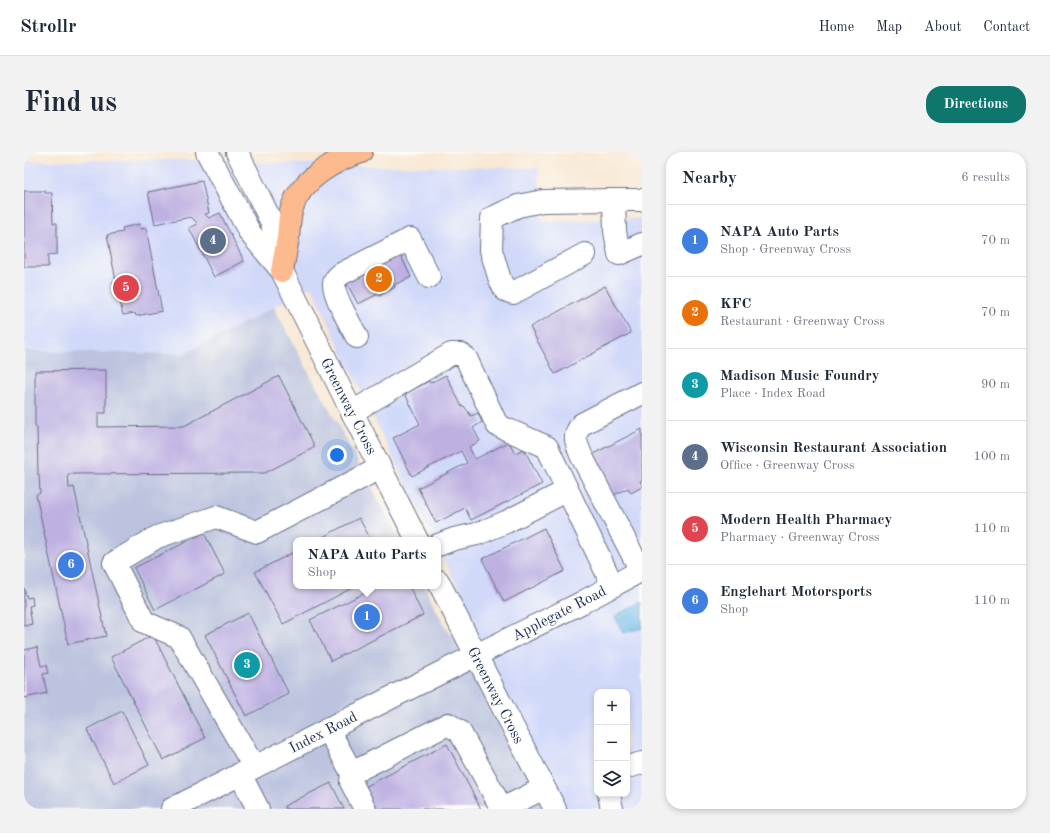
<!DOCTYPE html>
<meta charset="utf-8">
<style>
body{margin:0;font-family:"Old Standard TT",serif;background:#f2f2f3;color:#1f2937}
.controls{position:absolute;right:12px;bottom:12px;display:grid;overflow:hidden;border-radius:8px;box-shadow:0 2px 6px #0003}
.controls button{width:36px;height:36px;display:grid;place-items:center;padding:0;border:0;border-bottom:1px solid #e0e1e3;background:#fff;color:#1f2937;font:20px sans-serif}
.you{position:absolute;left:313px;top:303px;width:14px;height:14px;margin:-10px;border:3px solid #fff;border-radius:50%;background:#1a73e8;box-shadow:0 0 0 6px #1a73e833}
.badge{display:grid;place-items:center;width:26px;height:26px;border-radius:50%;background:#0f766e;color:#fff;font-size:13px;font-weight:700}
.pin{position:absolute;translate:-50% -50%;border:2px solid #fff;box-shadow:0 1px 4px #0006}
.popup{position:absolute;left:269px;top:385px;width:148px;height:52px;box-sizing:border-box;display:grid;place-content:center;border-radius:8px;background:#fff;filter:drop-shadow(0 1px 3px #0005);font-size:13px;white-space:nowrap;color:#747a83}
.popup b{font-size:15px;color:#1f2937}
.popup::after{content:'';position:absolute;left:50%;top:100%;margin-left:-8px;border:8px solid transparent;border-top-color:#fff}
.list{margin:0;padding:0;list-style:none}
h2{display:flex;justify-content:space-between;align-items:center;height:52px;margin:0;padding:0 16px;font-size:17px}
h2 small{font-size:13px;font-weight:400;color:#747a83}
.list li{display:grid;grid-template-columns:26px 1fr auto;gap:12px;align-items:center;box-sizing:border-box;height:72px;padding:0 16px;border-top:1px solid #e0e1e3}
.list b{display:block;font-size:15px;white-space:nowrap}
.list p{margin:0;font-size:13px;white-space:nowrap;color:#747a83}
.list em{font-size:13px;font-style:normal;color:#747a83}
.icon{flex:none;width:22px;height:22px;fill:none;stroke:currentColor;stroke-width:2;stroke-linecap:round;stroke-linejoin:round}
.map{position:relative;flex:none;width:618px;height:657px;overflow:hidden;border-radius:16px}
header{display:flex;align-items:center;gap:24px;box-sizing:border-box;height:56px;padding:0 20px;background:#fff;border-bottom:1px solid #e0e1e3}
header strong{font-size:19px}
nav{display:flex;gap:22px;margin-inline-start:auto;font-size:14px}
.intro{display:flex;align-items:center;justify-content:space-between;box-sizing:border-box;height:96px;padding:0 24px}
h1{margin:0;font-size:28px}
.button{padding:10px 18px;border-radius:16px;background:#0f766e;color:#fff;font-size:14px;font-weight:700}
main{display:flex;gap:24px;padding:0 24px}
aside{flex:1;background:#fff;border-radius:16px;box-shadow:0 2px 6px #0003}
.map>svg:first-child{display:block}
</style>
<header>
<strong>Strollr</strong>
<nav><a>Home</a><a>Map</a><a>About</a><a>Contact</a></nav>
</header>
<div class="intro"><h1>Find us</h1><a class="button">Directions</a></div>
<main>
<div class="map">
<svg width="618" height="657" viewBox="0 0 618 657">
<rect width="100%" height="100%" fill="#fdfcf7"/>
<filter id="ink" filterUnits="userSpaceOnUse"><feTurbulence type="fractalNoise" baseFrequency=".025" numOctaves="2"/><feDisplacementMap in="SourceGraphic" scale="8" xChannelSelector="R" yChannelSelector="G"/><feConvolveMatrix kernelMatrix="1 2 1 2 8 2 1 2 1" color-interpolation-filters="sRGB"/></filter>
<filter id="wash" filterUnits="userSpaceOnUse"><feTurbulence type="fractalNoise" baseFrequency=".012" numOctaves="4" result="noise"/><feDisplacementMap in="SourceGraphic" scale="16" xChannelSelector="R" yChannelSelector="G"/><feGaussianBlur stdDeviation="0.9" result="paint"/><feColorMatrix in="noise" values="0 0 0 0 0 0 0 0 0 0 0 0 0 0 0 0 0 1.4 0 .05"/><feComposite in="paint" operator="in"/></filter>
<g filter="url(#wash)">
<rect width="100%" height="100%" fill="#f8e7d2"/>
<!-- built -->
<path fill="#d1d9f9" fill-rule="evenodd" d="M150,8L352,14L514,16L518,69L618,66V657H531L452,503L450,467L395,359L324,213L288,134L250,155L160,202L0,199V9ZM573,540H603V642H573Z"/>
<!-- industrial -->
<polygon fill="#bbc3de" points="250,155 288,226 309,263 376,388 272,388 272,434 400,434 424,480 452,503 531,657 0,657 0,199 160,202"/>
<!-- water -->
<polygon fill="#6fbde9" stroke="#4576a4" points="618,450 618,476 599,481 591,464"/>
<g id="blocks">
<!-- building -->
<g fill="#beb1e2">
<polygon points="178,29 185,61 181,62 185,66 196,61 220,109 190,125 165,76 174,72 167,65 131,72 124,40"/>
<polygon points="0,39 21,39 21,41 28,41 29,71 33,71 33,102 24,103 24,115 0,115"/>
<polygon points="116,72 117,77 122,76 138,159 112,164 111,161 99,163 95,146 92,147 89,130 92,129 83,83 99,80 98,76"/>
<polygon points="376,102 387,125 370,133 371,135 355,144 354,142 334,152 322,130"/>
<polygon points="581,134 607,181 531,222 506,175"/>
<polygon points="82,218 82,261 74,261 74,275 160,274 255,224 291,295 241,321 44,322 45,336 50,335 82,484 44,492 12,343 16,341 15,323 14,323 13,275 11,275 11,219"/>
<polygon points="422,223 438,255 440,254 447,264 454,261 458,270 449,276 456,289 445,295 451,307 485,290 491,301 500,297 518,332 447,368 441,356 412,371 394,336 443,311 437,299 388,324 369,286 396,272 381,242 405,229 406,231"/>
<polygon points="618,277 618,328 616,329 618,335 607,341 604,336 588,344 567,303"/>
<polygon points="335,366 347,388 293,388"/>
<polygon points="520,376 541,419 480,450 458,407"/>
<polygon points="180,381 201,422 131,458 110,416"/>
<polygon points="272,399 272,434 332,434 259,472 231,420"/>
<polygon points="355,434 385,434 399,463 307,509 286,468"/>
<polygon points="0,436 3,446 8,445 9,453 5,454 8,472 0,474"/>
<polygon points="224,461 265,542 222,564 181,483"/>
<polygon points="129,483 181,586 139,608 87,505"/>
<polygon points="13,495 17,514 22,513 24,521 19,522 23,541 0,546 0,498"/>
<polygon points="98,559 125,613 90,631 63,577"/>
<polygon points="423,592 457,657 348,657 337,637"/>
<polygon points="307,631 320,657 262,657 260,654"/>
</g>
</g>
</g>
<g filter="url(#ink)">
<use href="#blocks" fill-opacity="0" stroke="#686f87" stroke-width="1"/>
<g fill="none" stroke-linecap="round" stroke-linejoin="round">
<!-- minor casing -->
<g stroke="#686f87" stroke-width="24">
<g id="minor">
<polyline points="183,0 226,81 258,119 328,260 393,388"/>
<polyline points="213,0 224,22 248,71 258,116"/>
<polyline points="590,48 591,79 595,102 618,92"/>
<polyline points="561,102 489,141 481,138 476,128 467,98 468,66 494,54 519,49 590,48 618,48"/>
<path d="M333,185C327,174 309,142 310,132C310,127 314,125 317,122L386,87L405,125"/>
<polyline points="328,260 427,202 437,202 442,206 473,273 523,295 589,434"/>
<polyline points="414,393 430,387 453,382 482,370 544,338"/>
<path d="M617,419L557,303C552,290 548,284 558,272L618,241"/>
<polyline points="414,429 531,657"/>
<polyline points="304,577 328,621 424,572 436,580 478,657 520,636"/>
<polyline points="230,615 155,485 120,470 90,411 133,385 192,365 233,380 356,316"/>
<polyline points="603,615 618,611"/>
<polyline points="328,621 327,630 341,657"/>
<polyline points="216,622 234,657"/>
<polyline points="585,642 588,657"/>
<polyline points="148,657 382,538 557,451 618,418"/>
</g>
</g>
<!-- major casing -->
<g stroke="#686f87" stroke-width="24">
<path id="major" d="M258,119C260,108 262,97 264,86C265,76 265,65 268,56C277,27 311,8 337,0"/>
</g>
<!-- minor -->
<use href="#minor" stroke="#fff" stroke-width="22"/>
<!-- major -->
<use href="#major" stroke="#fcba8e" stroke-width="22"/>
</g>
</g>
<g text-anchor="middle" stroke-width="3.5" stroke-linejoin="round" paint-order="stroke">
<!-- street labels -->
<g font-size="15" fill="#1b2f5e" stroke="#fdfcf7">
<text transform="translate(325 254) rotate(63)" y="5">Greenway Cross</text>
<text transform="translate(535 461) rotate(-27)" y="5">Applegate Road</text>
<text transform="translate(472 543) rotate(63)" y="5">Greenway Cross</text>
<text transform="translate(299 580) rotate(-27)" y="5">Index Road</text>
</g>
</g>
</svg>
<div class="controls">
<button>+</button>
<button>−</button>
<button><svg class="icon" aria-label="layers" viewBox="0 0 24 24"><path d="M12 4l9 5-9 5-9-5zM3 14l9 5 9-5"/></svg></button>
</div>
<div class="you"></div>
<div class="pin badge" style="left:343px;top:465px;background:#3f7fe0">1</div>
<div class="popup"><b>NAPA Auto Parts</b>Shop</div>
<div class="pin badge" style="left:355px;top:127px;background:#e8710a">2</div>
<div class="pin badge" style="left:223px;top:513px;background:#0f9aa8">3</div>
<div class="pin badge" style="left:189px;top:89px;background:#5c6f8a">4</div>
<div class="pin badge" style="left:102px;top:136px;background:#e0444e">5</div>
<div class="pin badge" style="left:47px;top:413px;background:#3f7fe0">6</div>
</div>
<aside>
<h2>Nearby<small>6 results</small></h2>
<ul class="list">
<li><span class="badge" style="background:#3f7fe0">1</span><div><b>NAPA Auto Parts</b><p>Shop · Greenway Cross</p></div><em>70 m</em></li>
<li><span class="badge" style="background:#e8710a">2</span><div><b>KFC</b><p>Restaurant · Greenway Cross</p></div><em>70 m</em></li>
<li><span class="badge" style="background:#0f9aa8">3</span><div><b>Madison Music Foundry</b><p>Place · Index Road</p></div><em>90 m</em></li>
<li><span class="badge" style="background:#5c6f8a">4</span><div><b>Wisconsin Restaurant Association</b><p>Office · Greenway Cross</p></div><em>100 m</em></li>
<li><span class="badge" style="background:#e0444e">5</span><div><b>Modern Health Pharmacy</b><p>Pharmacy · Greenway Cross</p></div><em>110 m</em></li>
<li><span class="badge" style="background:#3f7fe0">6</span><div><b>Englehart Motorsports</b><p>Shop</p></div><em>110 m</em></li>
</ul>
</aside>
</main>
